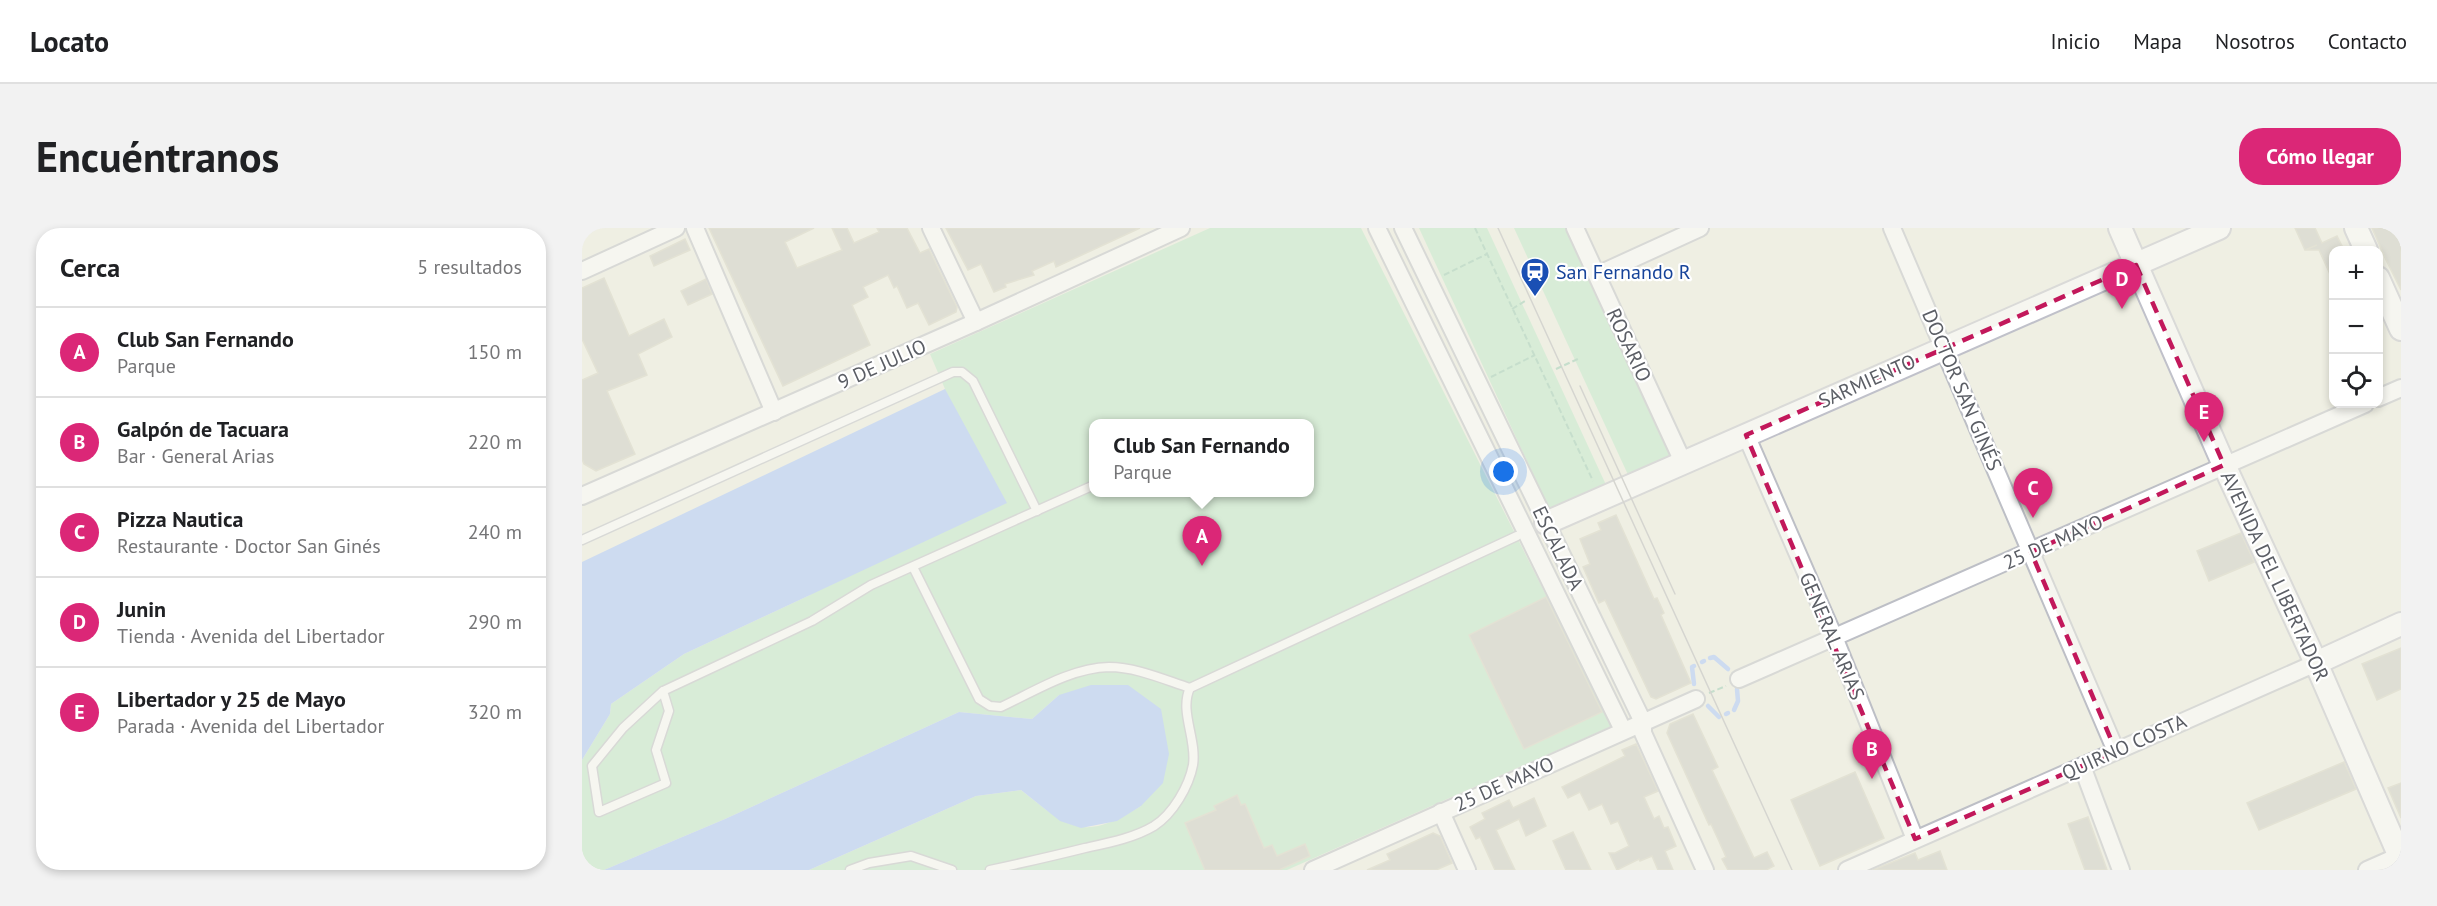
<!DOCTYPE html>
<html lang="es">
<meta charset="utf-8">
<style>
body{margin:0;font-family:"PT Sans",sans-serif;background:#f2f2f2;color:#202124}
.controls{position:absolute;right:18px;top:18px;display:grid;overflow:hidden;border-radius:12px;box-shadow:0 3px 9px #0003}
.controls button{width:54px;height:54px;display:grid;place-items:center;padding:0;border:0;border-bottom:2px solid #e0e0e0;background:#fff;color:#202124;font:30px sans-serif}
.you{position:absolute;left:922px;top:244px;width:21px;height:21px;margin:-15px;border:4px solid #fff;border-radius:50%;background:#1a73e8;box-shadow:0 0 0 9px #1a73e833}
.badge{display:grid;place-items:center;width:39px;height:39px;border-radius:50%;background:#db2777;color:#fff;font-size:20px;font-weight:700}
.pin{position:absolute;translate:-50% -50px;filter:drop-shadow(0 2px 3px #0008)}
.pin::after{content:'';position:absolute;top:32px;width:21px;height:18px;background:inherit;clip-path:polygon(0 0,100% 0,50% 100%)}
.popup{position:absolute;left:507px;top:191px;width:225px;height:78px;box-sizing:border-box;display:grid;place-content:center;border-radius:12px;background:#fff;filter:drop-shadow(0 2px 4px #0005);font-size:20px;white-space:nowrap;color:#757577}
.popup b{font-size:22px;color:#202124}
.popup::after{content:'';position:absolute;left:50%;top:100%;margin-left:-12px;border:12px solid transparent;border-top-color:#fff}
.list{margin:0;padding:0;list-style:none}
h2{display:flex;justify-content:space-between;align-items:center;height:78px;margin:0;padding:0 24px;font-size:26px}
h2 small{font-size:20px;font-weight:400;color:#757577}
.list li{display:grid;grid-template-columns:39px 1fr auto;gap:18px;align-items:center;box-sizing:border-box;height:90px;padding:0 24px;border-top:2px solid #e0e0e0}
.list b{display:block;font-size:22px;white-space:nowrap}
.list p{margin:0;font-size:20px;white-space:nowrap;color:#757577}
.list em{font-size:20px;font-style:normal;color:#757577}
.icon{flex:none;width:33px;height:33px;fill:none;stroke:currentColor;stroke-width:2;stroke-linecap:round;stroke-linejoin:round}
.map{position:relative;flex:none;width:1819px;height:642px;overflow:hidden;border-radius:24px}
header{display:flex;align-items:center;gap:36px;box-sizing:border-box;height:84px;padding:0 30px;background:#fff;border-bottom:2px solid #e0e0e0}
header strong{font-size:28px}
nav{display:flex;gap:33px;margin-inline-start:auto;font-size:21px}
.intro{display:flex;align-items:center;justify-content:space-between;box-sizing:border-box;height:144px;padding:0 36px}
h1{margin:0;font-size:42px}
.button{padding:15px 27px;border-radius:24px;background:#db2777;color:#fff;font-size:21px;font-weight:700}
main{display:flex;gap:36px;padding:0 36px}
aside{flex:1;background:#fff;border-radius:24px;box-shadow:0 3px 9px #0003}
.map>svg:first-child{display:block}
</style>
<header>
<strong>Locato</strong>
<nav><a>Inicio</a><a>Mapa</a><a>Nosotros</a><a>Contacto</a></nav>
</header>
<div class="intro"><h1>Encuéntranos</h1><a class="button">Cómo llegar</a></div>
<main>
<aside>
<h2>Cerca<small>5 resultados</small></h2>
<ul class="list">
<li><span class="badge">A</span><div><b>Club San Fernando</b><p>Parque</p></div><em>150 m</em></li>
<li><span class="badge">B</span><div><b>Galpón de Tacuara</b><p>Bar · General Arias</p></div><em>220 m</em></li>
<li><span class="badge">C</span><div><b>Pizza Nautica</b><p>Restaurante · Doctor San Ginés</p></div><em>240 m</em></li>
<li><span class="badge">D</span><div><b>Junin</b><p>Tienda · Avenida del Libertador</p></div><em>290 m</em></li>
<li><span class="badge">E</span><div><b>Libertador y 25 de Mayo</b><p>Parada · Avenida del Libertador</p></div><em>320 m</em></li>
</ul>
</aside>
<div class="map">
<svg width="1819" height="642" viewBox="0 0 1819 642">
<rect width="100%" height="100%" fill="#efefe3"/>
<!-- green -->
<g fill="#bde9c7" fill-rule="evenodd">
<path d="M628,0H779L1030,498L705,642H227L394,568L439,562C488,601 501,614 559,578L477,467L450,491L377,484L143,591L22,642H0V532L28,486L29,476L102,426L228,367L363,161L348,126ZM512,196H728V264H512Z"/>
<polygon points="837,0 905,0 1025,259 969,285"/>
<polygon points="932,0 984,0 1091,230 1048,251"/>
</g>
<!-- water -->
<g fill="#a4c3ff">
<polygon points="363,161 425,275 102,426 29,476 28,486 0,532 0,334"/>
<polygon points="509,457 546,457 579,481 587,526 581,555 559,578 535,593 499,600 478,593 439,562 394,568 227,642 22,642 143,591 377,484 450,491 477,467"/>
</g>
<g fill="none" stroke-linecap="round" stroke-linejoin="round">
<!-- stream -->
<g stroke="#a4c3ff" stroke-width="4.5">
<polyline points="1128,430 1132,429 1146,441"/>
<polyline points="1120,434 1122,433"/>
<polyline points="1112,456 1110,439 1112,438"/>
<polyline points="1126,478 1137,489"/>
<polyline points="1152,482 1156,473 1155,461"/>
<polyline points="1144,486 1146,485"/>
</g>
</g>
<!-- building -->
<g fill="#cacac0" stroke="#d5d3c1" stroke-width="1.5">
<polygon points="127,0 232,0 203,14 215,40 260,22 250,0 265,0 272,15 297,4 295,0 325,0 338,25 347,21 375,79 374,84 347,97 336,75 325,80 315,58 312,60 306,47 281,59 286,69 270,77 288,117 201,158"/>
<polygon points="364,0 558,0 474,39 472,33 450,43 452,47 423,56 424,59 412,64 399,36 386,42"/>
<polygon points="1713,0 1733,0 1740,15 1755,8 1762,22 1752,22 1752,55 1737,22 1723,22 1735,17 1723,22"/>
<polygon points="1790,0 1819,0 1819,62 1804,32"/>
<polygon points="103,11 108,22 72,38 68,28"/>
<polygon points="22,50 47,108 82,91 90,109 56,126 65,147 25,163 53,226 14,243 2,236 0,231 0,152 16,145 0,111 0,60"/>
<polygon points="124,51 130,66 106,77 99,63"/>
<polygon points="1034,287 1072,371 1075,370 1082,385 1079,387 1109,455 1074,471 1069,469 1023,372 1017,375 1001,339 1008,336 998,311 1019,302 1016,295"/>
<polygon points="1659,305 1672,334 1627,353 1615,323"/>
<polygon points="964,369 1020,484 942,521 887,407"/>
<polygon points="1819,420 1819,461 1795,472 1780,436"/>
<polygon points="1111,486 1136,539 1130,542 1172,630 1185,624 1192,638 1184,642 1146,642 1140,631 1144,629 1136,611 1129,596 1127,597 1085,505 1088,496"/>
<polygon points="1054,516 1076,563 1062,569 1072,591 1077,588 1082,600 1086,599 1094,618 1083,623 1091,642 1076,642 1070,628 1058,633 1057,631 1035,642 1027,625 1033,625 1047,618 1036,593 1029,596 1020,576 1007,582 998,564 986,570 980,559 1043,528 1040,522"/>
<polygon points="1762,534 1774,561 1677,602 1665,575"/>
<polygon points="1273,544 1302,610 1238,638 1209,572"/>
<polygon points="1819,555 1819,590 1806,560"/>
<polygon points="655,567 659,577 663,576 682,620 690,617 695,628 723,616 728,628 697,642 623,642 603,595 634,582 632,578"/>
<polygon points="952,570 964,598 944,608 937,591 914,602 933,642 913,642 898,609 894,611 888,599 903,591 900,585 927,572 931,580"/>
<polygon points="1506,589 1525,642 1503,642 1486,596"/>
<polygon points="991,604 1009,642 984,642 971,613"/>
<polygon points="851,605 858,608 870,635 854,642 785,642 808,632 805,626"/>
<polygon points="1358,623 1365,642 1291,642 1333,625 1336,632"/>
</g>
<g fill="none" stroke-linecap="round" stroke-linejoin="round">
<!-- lane casing -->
<g stroke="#bdbfc6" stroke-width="11">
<g id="lane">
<polyline points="0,312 371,144 380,144 391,153 455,283"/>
<path d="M331,339L397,471L408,478L419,479C453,463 489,440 527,439C554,439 583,452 608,460"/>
<polyline points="81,463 41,500 10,538 17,584 84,555 74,522 87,483 81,463 230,393 289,357 512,257"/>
<polyline points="268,642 287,635 329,628 370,642"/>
<path d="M408,642C440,635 471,628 503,620C526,615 552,610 572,598C591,586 607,558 611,537C615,511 597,483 608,460L935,308"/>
</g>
</g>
<!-- street casing -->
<g stroke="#bdbfc6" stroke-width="20">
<g id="street">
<polyline points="113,0 192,184"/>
<polyline points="349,0 394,94"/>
<polyline points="795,0 1041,502"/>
<polyline points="821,0 1061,494 1061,505 1123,642"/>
<polyline points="993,0 1101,234"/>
<polyline points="1310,0 1534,523"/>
<polyline points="0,43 94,0"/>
<polyline points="1015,47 1118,0"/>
<polyline points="1796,170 1819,160"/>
<polyline points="1164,207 1252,409 1333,611"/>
<polyline points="0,268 394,94 599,0"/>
<polyline points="1157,451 1783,176"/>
<polyline points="1500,538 1539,642"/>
<polyline points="859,584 885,642"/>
<polyline points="731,642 1114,471"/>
<polyline points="1265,642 1734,435"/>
<polyline points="1785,642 1819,627"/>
</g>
</g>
<!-- secondary casing -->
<g stroke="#c0c1ca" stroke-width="26">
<g id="secondary">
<polyline points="1538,0 1642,237 1734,435 1819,631"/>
<polyline points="1774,0 1784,22"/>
<polyline points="1796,50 1819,101"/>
<polyline points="964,295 1637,0"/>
<polyline points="1734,435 1819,396"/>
</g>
</g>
<!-- path -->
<g stroke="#95cab0" stroke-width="2" stroke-dasharray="6 3" stroke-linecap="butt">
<polyline points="893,0 1011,253"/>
<polyline points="862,47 905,26"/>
<polyline points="930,81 943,73"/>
<polyline points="909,149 953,127"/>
<polyline points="1127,465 1144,458"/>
</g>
<!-- lane -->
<use href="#lane" stroke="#fff" stroke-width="8"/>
<!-- street -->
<use href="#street" stroke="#fff" stroke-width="16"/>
<!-- secondary -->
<use href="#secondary" stroke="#fff" stroke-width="22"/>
<!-- tram -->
<g stroke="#b7b7b8" stroke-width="1.5">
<polyline points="916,0 1210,642"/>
<polyline points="998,158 1093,366"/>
</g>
<!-- path-bridge -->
<polyline stroke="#95cab0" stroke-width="2" stroke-dasharray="6 3" stroke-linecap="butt" points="974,141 998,130"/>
</g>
<!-- marked area -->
<path d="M0 0H1819V642H0ZM1554,37L1642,237L1449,324L1534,523L1333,611L1164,207Z" fill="#efefe3" fill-opacity=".55" fill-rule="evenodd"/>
<path fill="none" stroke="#c2185b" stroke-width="4.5" stroke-dasharray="12 8" stroke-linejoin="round" d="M1554,37L1642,237L1449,324L1534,523L1333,611L1164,207Z"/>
<!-- icons -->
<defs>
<g id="station-pin" transform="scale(1.5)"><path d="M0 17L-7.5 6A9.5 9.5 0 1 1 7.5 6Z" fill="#1a4fb4" stroke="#fff"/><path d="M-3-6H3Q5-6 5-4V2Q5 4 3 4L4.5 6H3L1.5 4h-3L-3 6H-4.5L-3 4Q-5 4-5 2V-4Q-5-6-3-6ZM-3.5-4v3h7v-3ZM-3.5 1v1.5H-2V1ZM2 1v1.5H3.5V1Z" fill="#fff"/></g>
</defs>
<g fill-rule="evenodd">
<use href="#station-pin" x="953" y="44"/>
</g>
<g text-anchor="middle" stroke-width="4.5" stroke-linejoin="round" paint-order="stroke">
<!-- transit labels -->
<g font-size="20" fill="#164399" stroke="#fff" text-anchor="start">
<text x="974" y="51">San Fernando R</text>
</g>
<!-- street labels -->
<g font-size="20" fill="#5b5e65" stroke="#fff">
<text transform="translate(1047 117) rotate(65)" y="7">ROSARIO</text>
<text transform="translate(300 136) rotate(-24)" y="7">9 DE JULIO</text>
<text transform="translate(1285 153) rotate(-24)" y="7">SARMIENTO</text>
<text transform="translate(1380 162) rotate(67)" y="7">DOCTOR SAN GINÉS</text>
<text transform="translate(1471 314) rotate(-24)" y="7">25 DE MAYO</text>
<text transform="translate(976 320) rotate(64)" y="7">ESCALADA</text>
<text transform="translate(1693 348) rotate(65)" y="7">AVENIDA DEL LIBERTADOR</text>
<text transform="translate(1250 408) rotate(67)" y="7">GENERAL ARIAS</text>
<text transform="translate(1542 519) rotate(-24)" y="7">QUIRNO COSTA</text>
<text transform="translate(922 556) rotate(-24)" y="7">25 DE MAYO</text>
</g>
</g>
</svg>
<div class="controls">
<button>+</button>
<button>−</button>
<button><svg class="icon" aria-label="locate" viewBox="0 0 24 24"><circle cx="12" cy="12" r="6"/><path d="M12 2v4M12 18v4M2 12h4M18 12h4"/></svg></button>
</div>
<div class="you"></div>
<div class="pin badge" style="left:620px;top:338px">A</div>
<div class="popup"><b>Club San Fernando</b>Parque</div>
<div class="pin badge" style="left:1290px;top:551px">B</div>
<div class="pin badge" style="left:1451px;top:290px">C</div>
<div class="pin badge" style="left:1540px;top:81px">D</div>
<div class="pin badge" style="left:1622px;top:214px">E</div>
</div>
</main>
